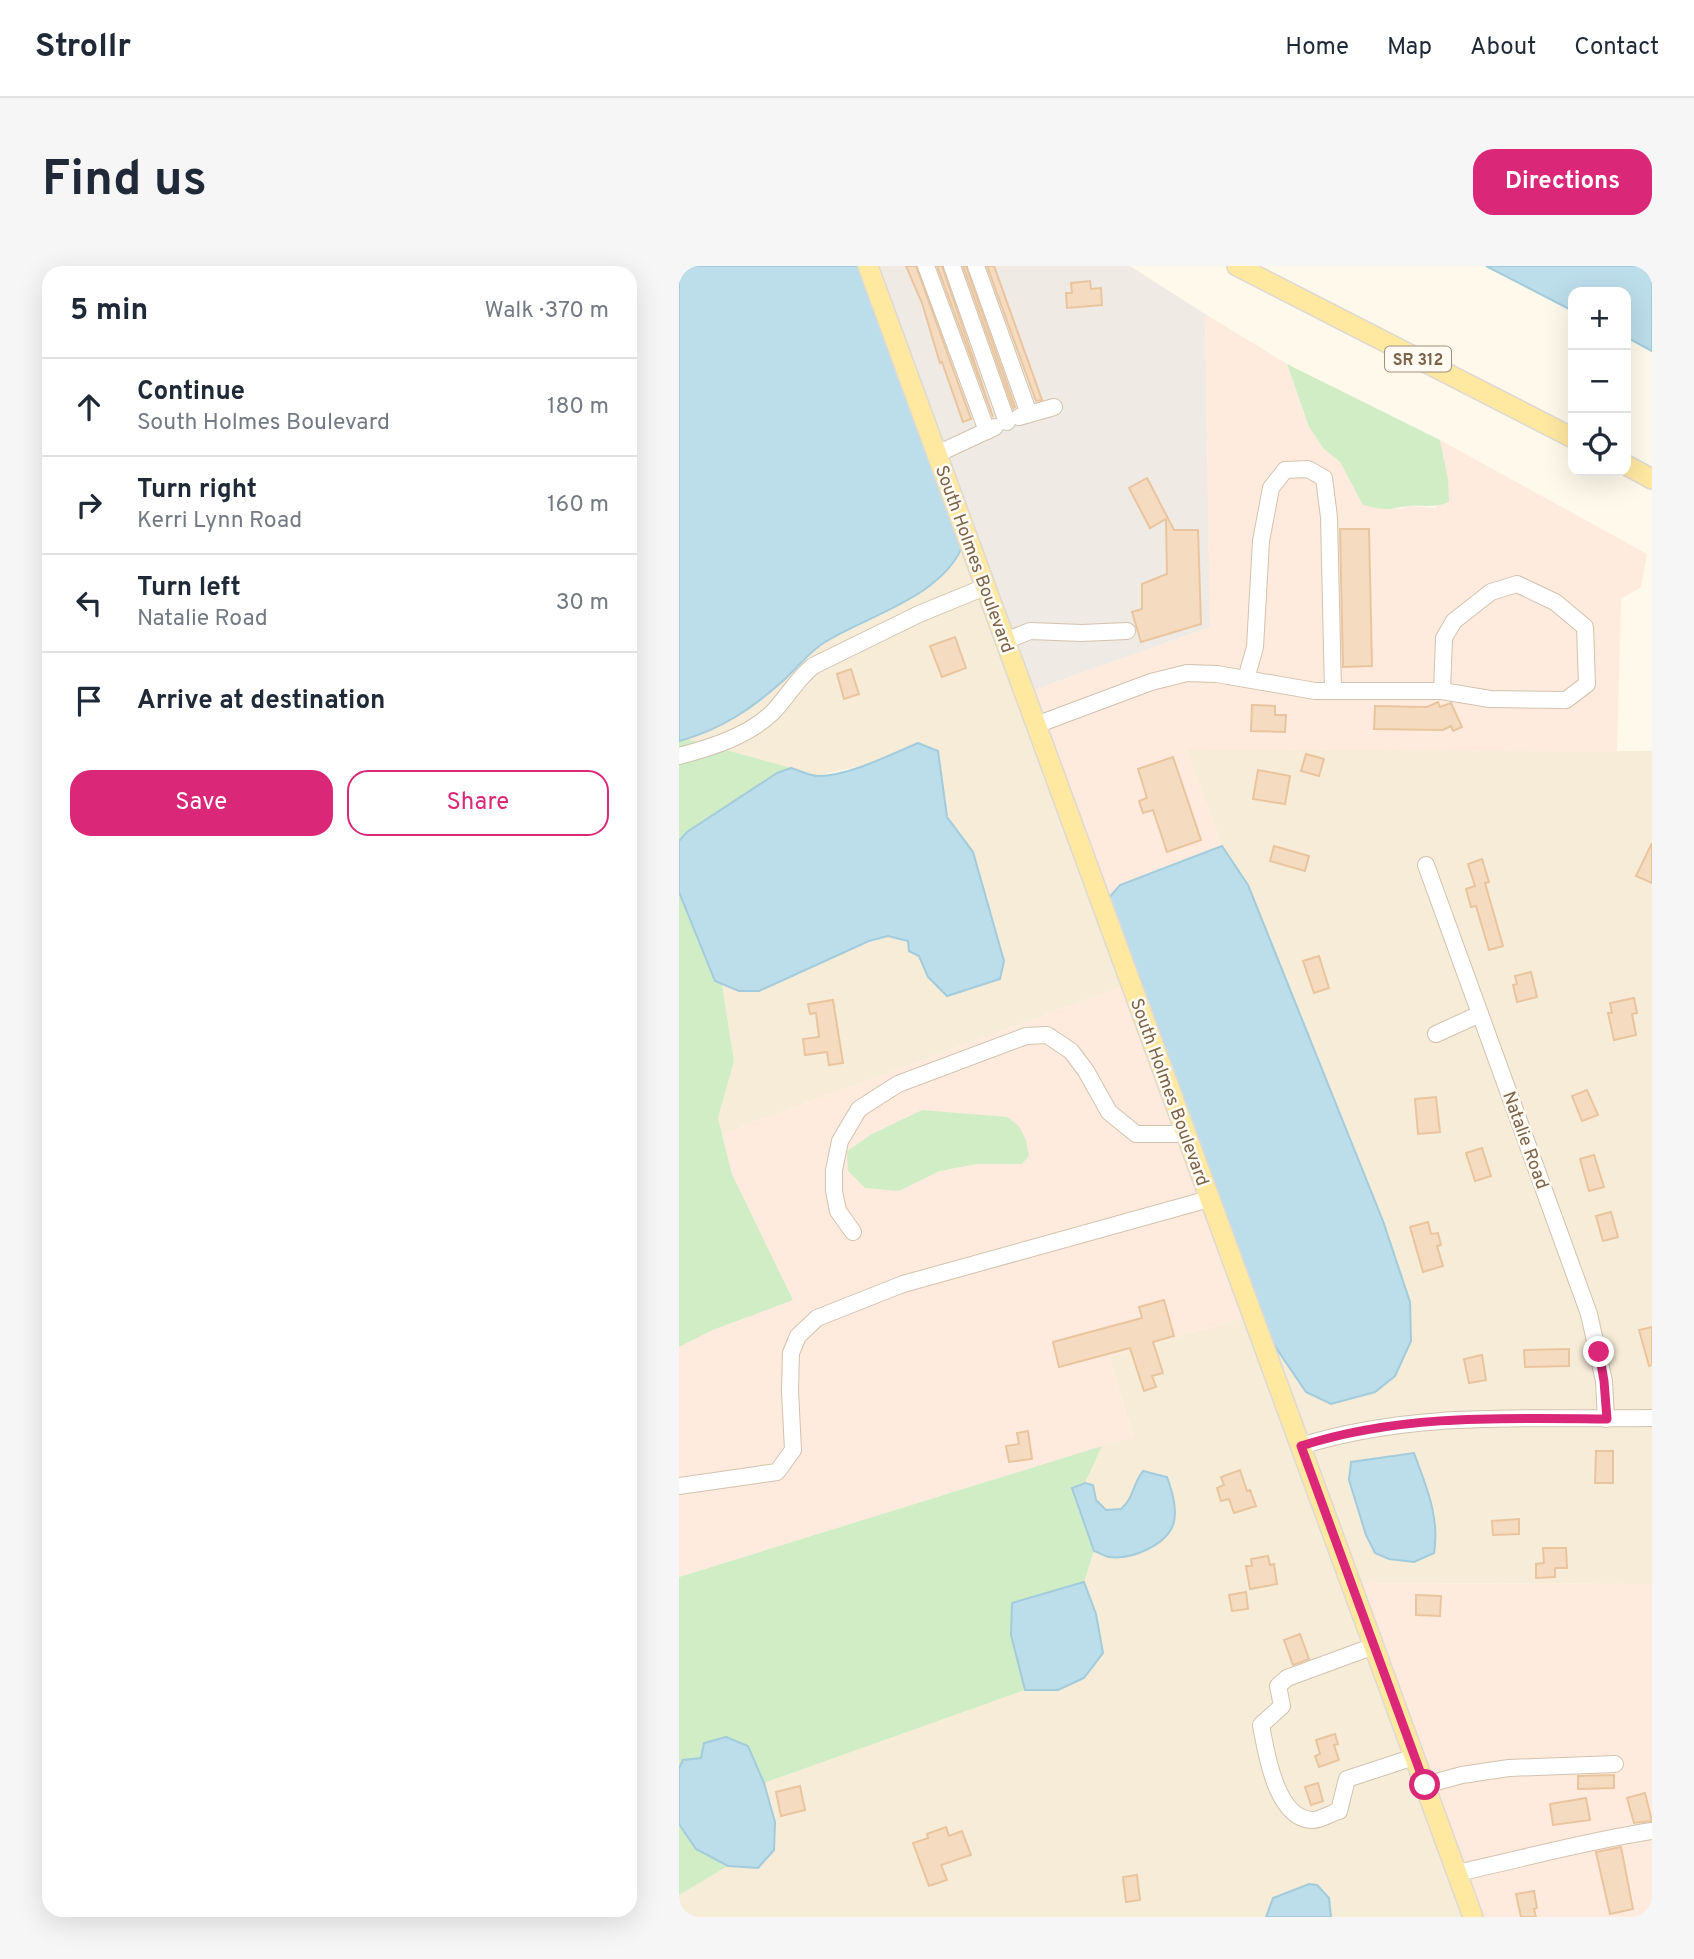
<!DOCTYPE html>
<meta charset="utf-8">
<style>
body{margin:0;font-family:Overpass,sans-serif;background:#f6f6f7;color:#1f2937}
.controls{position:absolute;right:21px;top:21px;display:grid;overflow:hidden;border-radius:14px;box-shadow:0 7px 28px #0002}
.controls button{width:63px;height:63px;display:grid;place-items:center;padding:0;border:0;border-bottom:2px solid #e0e1e3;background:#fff;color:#1f2937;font:35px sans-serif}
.stop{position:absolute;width:21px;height:21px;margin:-16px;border:5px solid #db2777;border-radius:50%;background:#fff}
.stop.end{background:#db2777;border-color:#fff;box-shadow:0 2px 7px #0008}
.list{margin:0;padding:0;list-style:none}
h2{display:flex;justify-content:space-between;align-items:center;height:91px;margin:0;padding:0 28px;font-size:30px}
h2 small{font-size:23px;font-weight:400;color:#747a83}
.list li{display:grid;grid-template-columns:46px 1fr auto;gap:21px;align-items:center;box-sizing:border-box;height:98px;padding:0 28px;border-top:2px solid #e0e1e3}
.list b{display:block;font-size:26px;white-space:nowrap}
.list p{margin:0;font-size:23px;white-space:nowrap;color:#747a83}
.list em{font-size:23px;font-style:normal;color:#747a83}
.actions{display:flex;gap:14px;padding:21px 28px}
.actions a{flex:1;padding:16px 0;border:2px solid #db2777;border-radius:21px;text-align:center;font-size:24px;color:#db2777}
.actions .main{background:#db2777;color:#fff}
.icon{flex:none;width:38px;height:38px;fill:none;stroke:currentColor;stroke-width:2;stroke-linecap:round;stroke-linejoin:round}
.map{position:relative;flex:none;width:973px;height:1651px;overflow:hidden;border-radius:21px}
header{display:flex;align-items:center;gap:42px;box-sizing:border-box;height:98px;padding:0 35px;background:#fff;border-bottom:2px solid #e0e1e3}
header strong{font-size:33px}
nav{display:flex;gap:38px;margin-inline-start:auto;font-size:24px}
.intro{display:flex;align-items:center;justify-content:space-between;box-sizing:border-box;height:168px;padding:0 42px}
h1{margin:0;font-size:49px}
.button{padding:18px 32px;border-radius:21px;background:#db2777;color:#fff;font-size:24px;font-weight:700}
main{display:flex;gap:42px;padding:0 42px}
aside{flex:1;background:#fff;border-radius:21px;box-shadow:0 7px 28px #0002}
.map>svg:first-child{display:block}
</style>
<header>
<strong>Strollr</strong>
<nav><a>Home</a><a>Map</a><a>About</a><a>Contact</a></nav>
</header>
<div class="intro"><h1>Find us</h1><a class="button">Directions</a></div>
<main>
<aside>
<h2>5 min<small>Walk · 370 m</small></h2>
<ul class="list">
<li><svg class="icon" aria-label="ahead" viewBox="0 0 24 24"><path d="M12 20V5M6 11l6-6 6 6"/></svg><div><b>Continue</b><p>South Holmes Boulevard</p></div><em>180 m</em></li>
<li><svg class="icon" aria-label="right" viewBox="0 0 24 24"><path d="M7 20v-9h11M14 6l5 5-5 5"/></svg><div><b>Turn right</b><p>Kerri Lynn Road</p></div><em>160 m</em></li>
<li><svg class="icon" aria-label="left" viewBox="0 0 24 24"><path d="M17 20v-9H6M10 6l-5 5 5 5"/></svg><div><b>Turn left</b><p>Natalie Road</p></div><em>30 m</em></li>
<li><svg class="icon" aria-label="arrive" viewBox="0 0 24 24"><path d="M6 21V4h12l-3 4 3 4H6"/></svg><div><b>Arrive at destination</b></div></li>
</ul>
<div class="actions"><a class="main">Save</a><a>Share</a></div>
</aside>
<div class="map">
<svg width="973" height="1651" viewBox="0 0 973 1651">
<rect width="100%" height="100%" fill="#fef9ea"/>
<!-- residential -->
<g fill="#f6ecd8" fill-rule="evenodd">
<polygon points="284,279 445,720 43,868 39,852 55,794 43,718 60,725 209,670 229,675 240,690 249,711 268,730 320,713 294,586 268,551 259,485 239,477 185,499 137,510 8,473 42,460 106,413 144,377 202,349"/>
<path d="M507,483L973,485V1318L679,1317L587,1067L627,1126L652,1138L696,1126L731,1036L704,955L671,870L569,619L543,580ZM735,1187L678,1234L670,1214L672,1197Z"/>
<polygon points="567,1051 787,1651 652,1651 649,1632 617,1622 611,1626 594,1632 587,1651 0,1651 0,1629 49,1600 79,1602 96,1556 85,1517 346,1424 379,1424 417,1348 405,1316 415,1285 432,1291 465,1285 455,1217 452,1234 442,1243 427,1244 417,1234 414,1219 406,1217 423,1180 454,1170 430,1091"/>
</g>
<!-- commercial -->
<g fill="#feebdd" fill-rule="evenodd">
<polygon points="526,48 608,98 630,161 645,183 661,196 685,239 722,243 730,240 757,242 769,213 761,174 968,288 962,321 942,333 938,486 507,483 543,580 441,619 428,634 351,425 531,361"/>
<path d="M445,720L567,1051L430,1091L454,1171L0,1311V1081L34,1064L114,1034L53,908L43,868ZM243,844L274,847L343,898H298L261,905L220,925L168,885L193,868Z"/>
<polygon points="679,1317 973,1318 973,1651 801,1651"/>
</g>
<!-- industrial -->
<polygon fill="#efeae3" points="196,0 451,0 526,48 531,361 351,425"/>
<!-- green -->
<g fill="#d1edc6">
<path d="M608,98L761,174L769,213L770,236C756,242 745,239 730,240C709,243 706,245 684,239L661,196L645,183L630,161Z"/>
<polygon points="8,473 112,502 98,507 8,566 0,575 0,475"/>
<polygon points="0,626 35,714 43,718 55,795 39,852 53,908 114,1034 34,1064 0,1081"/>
<polygon points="243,844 328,851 340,860 347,874 350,890 343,898 298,898 261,905 220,925 186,922 169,905 168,885 193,868"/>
<polygon points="423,1180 406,1217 393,1222 415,1285 405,1316 333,1337 332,1369 346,1424 85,1517 69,1480 22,1493 4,1494 0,1502 0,1311"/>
<polygon points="0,1558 17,1583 49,1600 0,1629"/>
</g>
<!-- water -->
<g fill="#bcddea" stroke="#a2cbdc" stroke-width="2">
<path d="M0,0H182L284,279C263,331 190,349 146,376C131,385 119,401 106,413C74,442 42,464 0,475Z"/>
<polygon points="807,0 973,0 973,85 947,71 947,26 894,26 894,45"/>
<path d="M239,477L259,485L268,551L294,586L325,695L321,713L268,730L249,711L240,690L230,685L229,675L209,670L190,675L80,725H60L36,715L0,626V575L8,566L98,507L112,502C120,504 130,510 139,510C169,510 211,489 239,477Z"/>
<polygon points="543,580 569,619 704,955 731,1036 732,1075 716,1110 696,1126 652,1138 627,1126 587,1067 428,634 441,619"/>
<path d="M735,1187C747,1220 761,1251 755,1287L735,1296L710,1293L696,1287L687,1269L670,1214L672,1196Z"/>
<path d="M464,1205L488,1211C493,1225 498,1241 495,1256C489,1279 452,1294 430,1291C425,1290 419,1286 415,1285L393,1222L406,1217L414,1219L417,1234L427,1244L442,1243C456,1230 452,1221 464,1205Z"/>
<polygon points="405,1316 417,1348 424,1387 405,1412 379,1424 346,1424 332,1369 333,1337"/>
<polygon points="47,1471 69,1480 85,1517 96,1556 95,1584 79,1602 49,1600 17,1583 0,1558 0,1502 4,1494 22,1492 25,1477"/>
<polygon points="630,1618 638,1619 650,1632 652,1651 587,1651 594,1632"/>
</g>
<!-- building -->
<g fill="#f5dcc0" stroke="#e9c59f" stroke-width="2">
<polygon points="227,0 237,0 292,153 284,156 263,96 261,97 243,37"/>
<polygon points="258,0 263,0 314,151"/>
<polygon points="284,0 287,0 336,141 334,142"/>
<polygon points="308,0 315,0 363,134 357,135"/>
<polygon points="411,15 412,23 422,22 423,39 388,42 387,27 393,27 392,17"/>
<polygon points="468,212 495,264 519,264 522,358 462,376 453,346 463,343 463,318 488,308 487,253 471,262 450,222"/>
<polygon points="661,263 690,263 693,400 664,401"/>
<polygon points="276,371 287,402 263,411 251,380"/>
<polygon points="172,403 180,428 165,433 158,408"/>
<polygon points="759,436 761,441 772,437 783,461 774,465 772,460 764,464 695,463 696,440 748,441"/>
<polygon points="573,439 596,440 596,449 607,449 606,466 572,465"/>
<polygon points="627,488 645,493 640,510 622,505"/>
<polygon points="494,491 522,574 488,586 474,544 464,547 460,535 468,532 459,503"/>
<polygon points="579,504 611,510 606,538 574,533"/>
<polygon points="973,577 973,617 957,610"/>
<polygon points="595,580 630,590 626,605 591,595"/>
<polygon points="803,593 810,616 806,617 824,680 810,684 797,640 792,641 787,623 796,620 789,598"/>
<polygon points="640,690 650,722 635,727 624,695"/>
<polygon points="852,706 858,731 838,736 834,719 838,718 836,710"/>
<polygon points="955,732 958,747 953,748 957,769 935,774 929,747 933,747 931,737"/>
<polygon points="154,734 164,797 150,799 148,786 126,789 124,773 140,771 137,747 131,748 129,738"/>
<polygon points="908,824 919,849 903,855 893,830"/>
<polygon points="757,831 761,866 739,868 736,833"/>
<polygon points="803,882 812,910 796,915 787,887"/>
<polygon points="915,889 925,921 910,925 901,893"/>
<polygon points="932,946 939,971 924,975 917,950"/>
<polygon points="749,956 752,968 759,967 762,979 758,980 764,1000 744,1006 731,961"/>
<polygon points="485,1034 495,1070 474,1076 484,1107 473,1110 477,1121 465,1125 451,1082 380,1101 374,1076 463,1052 460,1041"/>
<polygon points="973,1061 973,1099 970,1100 960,1064"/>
<polygon points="890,1083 890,1100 846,1101 845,1084"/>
<polygon points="803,1089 807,1114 790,1117 785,1093"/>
<polygon points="349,1165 353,1193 330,1196 327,1180 340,1178 338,1167"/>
<polygon points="917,1185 934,1185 934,1217 916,1217"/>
<polygon points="561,1204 568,1225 571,1224 577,1240 555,1247 550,1233 542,1235 538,1222 545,1219 542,1211"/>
<polygon points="840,1253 840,1268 814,1269 813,1255"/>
<polygon points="864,1282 887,1282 888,1302 876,1302 876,1311 857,1312 857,1298 865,1297"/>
<polygon points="589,1290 591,1299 595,1298 598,1318 571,1323 567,1300 573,1300 572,1293"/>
<polygon points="567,1326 569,1343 553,1345 550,1329"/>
<polygon points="737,1329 762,1330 761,1350 737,1349"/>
<polygon points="621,1368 630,1393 614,1399 605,1374"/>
<polygon points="656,1468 659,1478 655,1479 660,1494 640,1501 636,1490 641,1488 637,1474"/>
<polygon points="935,1509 935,1522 899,1523 899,1510"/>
<polygon points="639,1517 644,1535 632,1539 626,1521"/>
<polygon points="121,1520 126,1544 102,1550 97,1526"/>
<polygon points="966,1527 973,1555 955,1557 948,1532"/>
<polygon points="907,1532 911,1554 874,1559 871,1538"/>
<polygon points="267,1561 270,1570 283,1565 292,1589 262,1599 268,1614 250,1620 234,1577 249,1572 248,1568"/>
<polygon points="942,1581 954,1643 931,1648 917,1586"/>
<polygon points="458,1609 461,1634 447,1636 444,1611"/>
<polygon points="855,1625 858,1642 855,1643 857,1651 842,1651 837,1628"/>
</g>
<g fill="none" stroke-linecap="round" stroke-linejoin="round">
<!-- minor casing -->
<g stroke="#d2c2ae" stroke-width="18">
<g id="minor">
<polyline points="247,0 308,165"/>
<polyline points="273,0 328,156"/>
<polyline points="297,0 350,148"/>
<polyline points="340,151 375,141"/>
<polyline points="258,188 316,161"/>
<polyline points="326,375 351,365 403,367 448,365"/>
<polyline points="567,413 576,381 582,275 592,222 606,204 629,203 645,212 650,251 654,425"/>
<polyline points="357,459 472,416 508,407 538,408 636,425 763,425 811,433 887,434 908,418 906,361 876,336 838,318 812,326 775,355 765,372 763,425"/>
<path d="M0,490C34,481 69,470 94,446C108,431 118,413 134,400L240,348L306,321"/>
<polyline points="747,599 910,1048 925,1115 927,1153"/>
<polyline points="757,768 801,748"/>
<polyline points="174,966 159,945 155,925 155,904 161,875 180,843 219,818 347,770 368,769 392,785 407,805 430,846 457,868 506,868"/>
<path d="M622,1180C736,1144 855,1154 973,1152"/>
<polyline points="0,1220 98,1206 114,1184 111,1125 112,1087 119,1070 138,1052 224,1018 530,933"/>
<path d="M695,1380L608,1412L599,1420L603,1440L582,1459C587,1486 597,1554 634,1554C642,1554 652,1547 660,1545L668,1513L735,1491"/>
<polyline points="746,1519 783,1509 830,1502 936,1498"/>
<path d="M778,1607C843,1593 907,1575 973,1565"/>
</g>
</g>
<!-- major casing -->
<g stroke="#dfd9d4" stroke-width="22">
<g id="major">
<polyline points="189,0 794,1651"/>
<polyline points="558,0 894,172"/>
<polyline points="947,199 973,213"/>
</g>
</g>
<!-- minor -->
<use href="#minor" stroke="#fff" stroke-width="16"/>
<!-- major -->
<use href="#major" stroke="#ffe8a0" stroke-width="19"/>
</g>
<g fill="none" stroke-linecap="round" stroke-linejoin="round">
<!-- route -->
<path stroke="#db2777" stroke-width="9" d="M746,1519L622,1180C721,1148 824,1152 928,1153L925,1115L920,1086"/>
</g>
<g text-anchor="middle" stroke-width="5" stroke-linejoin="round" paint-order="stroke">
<!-- shield labels -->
<rect fill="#fffbf2" stroke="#a3907c" stroke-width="2" x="706" y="80.5" width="66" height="25" rx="5"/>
<g font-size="16" font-weight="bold" fill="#7b624a">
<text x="739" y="99">SR 312</text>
</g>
<!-- street labels -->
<g font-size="18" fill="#7b624a" stroke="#fffbf2">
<text transform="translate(296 293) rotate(70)" y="6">South Holmes Boulevard</text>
<text transform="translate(491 826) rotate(70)" y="6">South Holmes Boulevard</text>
<text transform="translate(847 874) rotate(70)" y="6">Natalie Road</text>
</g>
</g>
</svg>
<div class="controls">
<button>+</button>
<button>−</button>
<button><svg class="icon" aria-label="locate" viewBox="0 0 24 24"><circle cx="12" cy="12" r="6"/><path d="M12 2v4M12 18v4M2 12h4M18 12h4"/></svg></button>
</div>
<div class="stop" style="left:746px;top:1519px"></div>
<div class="stop end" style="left:920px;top:1086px"></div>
</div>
</main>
